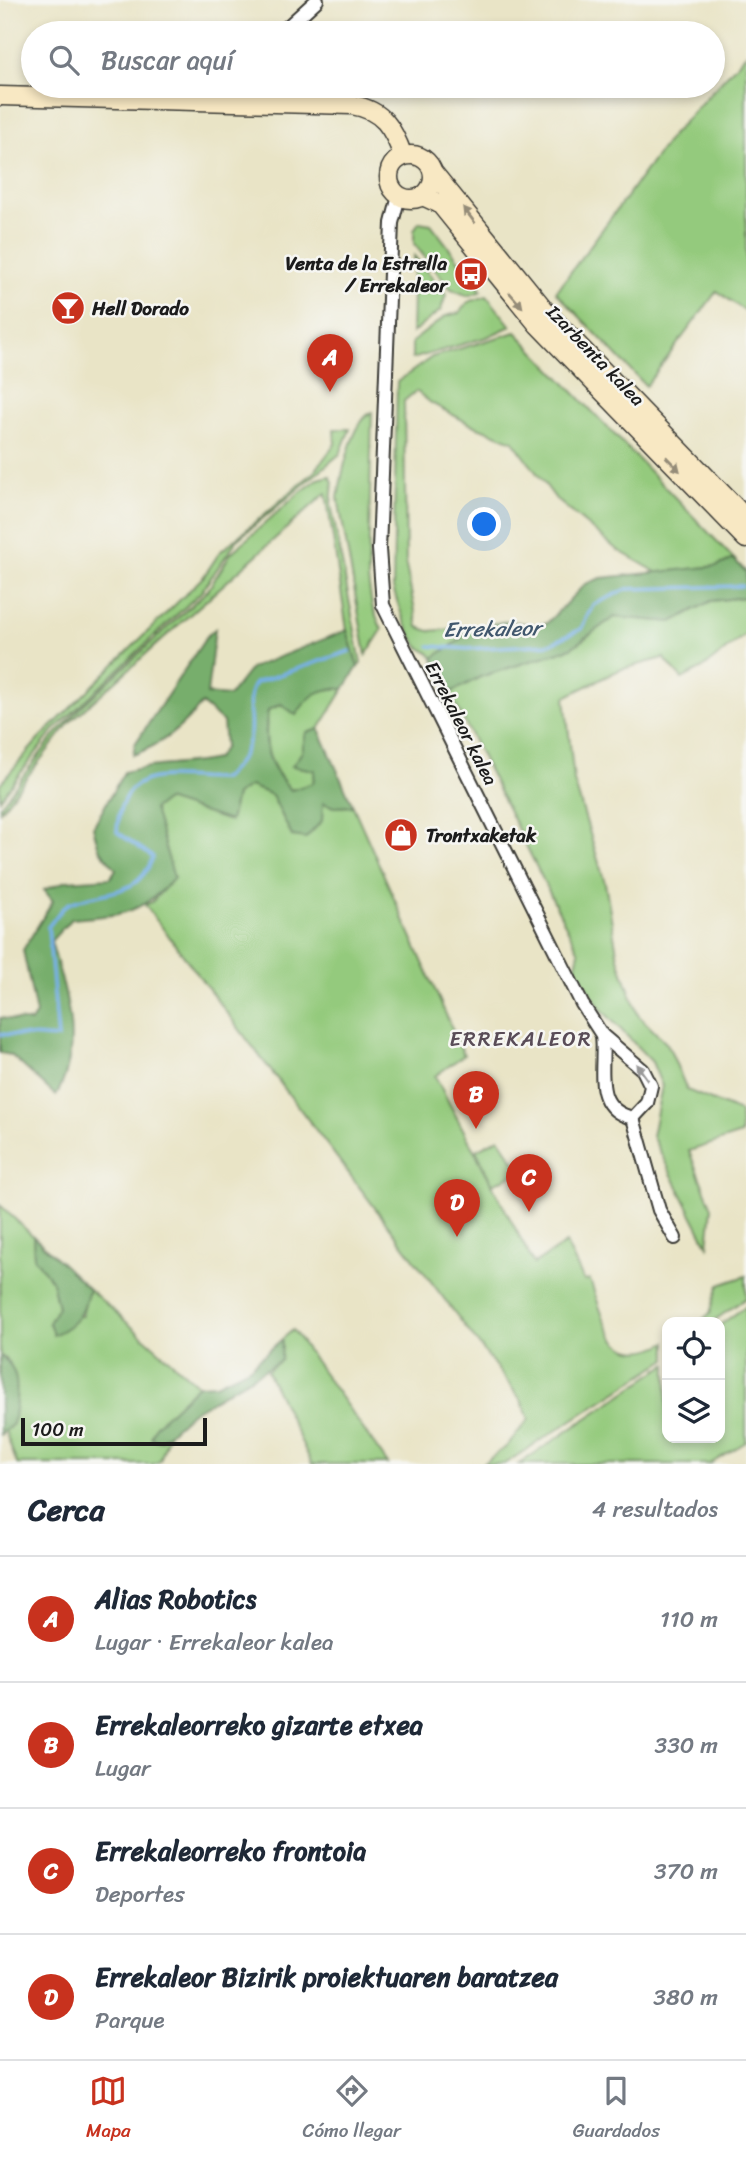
<!DOCTYPE html>
<html lang="es">
<meta charset="utf-8">
<style>
body{margin:0;font-family:Sriracha,sans-serif;background:#f6f6f7;color:#1f2937}
.controls{position:absolute;right:21px;bottom:21px;display:grid;overflow:hidden;border-radius:14px;box-shadow:0 4px 10px #0003}
.controls button{width:63px;height:63px;display:grid;place-items:center;padding:0;border:0;border-bottom:2px solid #e0e1e3;background:#fff;color:#1f2937;font:35px sans-serif}
.scale{position:absolute;left:21px;bottom:18px;width:186px;box-sizing:border-box;padding-left:7px;border:4px solid #1c1c1c;border-top:0;font-size:19px;line-height:24px;white-space:nowrap;color:#1c1c1c;-webkit-text-stroke:5px #f6f6f2;paint-order:stroke}
.you{position:absolute;left:485px;top:525px;width:24px;height:24px;margin:-18px;border:5px solid #fff;border-radius:50%;background:#1a73e8;box-shadow:0 0 0 10px #1a73e833}
.badge{display:grid;place-items:center;width:46px;height:46px;border-radius:50%;background:#c8321e;color:#fff;font-size:23px;font-weight:700}
.pin{position:absolute;translate:-50% -58px;filter:drop-shadow(0 2px 4px #0008)}
.pin::after{content:'';position:absolute;top:37px;width:24px;height:21px;background:inherit;clip-path:polygon(0 0,100% 0,50% 100%)}
.list{margin:0;padding:0;list-style:none}
h2{display:flex;justify-content:space-between;align-items:center;height:91px;margin:0;padding:0 28px;font-size:30px}
h2 small{font-size:23px;font-weight:400;color:#747a83}
.list li{display:grid;grid-template-columns:46px 1fr auto;gap:21px;align-items:center;box-sizing:border-box;height:126px;padding:0 28px;border-top:2px solid #e0e1e3}
.list b{display:block;font-size:26px;white-space:nowrap}
.list p{margin:0;font-size:23px;white-space:nowrap;color:#747a83}
.list em{font-size:23px;font-style:normal;color:#747a83}
.icon{flex:none;width:38px;height:38px;fill:none;stroke:currentColor;stroke-width:2;stroke-linecap:round;stroke-linejoin:round}
.map{position:relative;flex:none;width:746px;height:1464px;overflow:hidden}
.search{position:absolute;background:#fff;box-shadow:0 4px 10px #0003;left:21px;right:21px;top:21px;height:77px;display:flex;align-items:center;gap:18px;box-sizing:border-box;padding:0 24px;border-radius:38px;color:#747a83;font-size:26px}
.sheet{height:595px;background:#fff}
nav{display:flex;justify-content:space-around;align-items:center;box-sizing:border-box;height:98px;border-top:2px solid #e0e1e3;background:#fff;font-size:19px;color:#747a83}
nav a{display:grid;justify-items:center;gap:4px}
nav .on{color:#c8321e}
.map>svg:first-child{display:block}
</style>
<div class="map">
<svg width="746" height="1464" viewBox="0 0 746 1464">
<rect width="100%" height="100%" fill="#f6f6f2"/>
<filter id="ink" filterUnits="userSpaceOnUse"><feTurbulence type="fractalNoise" baseFrequency=".0143" numOctaves="2"/><feDisplacementMap in="SourceGraphic" scale="14" xChannelSelector="R" yChannelSelector="G"/><feConvolveMatrix kernelMatrix="1 2 1 2 8 2 1 2 1" color-interpolation-filters="sRGB"/></filter>
<filter id="wash" filterUnits="userSpaceOnUse"><feTurbulence type="fractalNoise" baseFrequency=".00686" numOctaves="4" result="noise"/><feDisplacementMap in="SourceGraphic" scale="28" xChannelSelector="R" yChannelSelector="G"/><feGaussianBlur stdDeviation="1.57" result="paint"/><feColorMatrix in="noise" values="0 0 0 0 0 0 0 0 0 0 0 0 0 0 0 0 0 1.4 0 .05"/><feComposite in="paint" operator="in"/></filter>
<g filter="url(#wash)">
<rect width="100%" height="100%" fill="#e9e4c6"/>
<!-- green -->
<g fill="#94ca7d" stroke="#58734c" stroke-width="2">
<polygon points="746,54 746,312 717,291 646,386 556,292 672,135"/>
<polygon points="229,86 298,86 298,87 293,92 230,90"/>
<polygon points="419,222 431,224 482,291 468,296 451,289 414,244 414,230"/>
<polygon points="414,256 446,294 441,310 412,333"/>
<polygon points="487,296 511,326 487,337 412,359 412,342 446,316 459,313 468,302"/>
<path d="M516,332L734,559L717,566L658,573L616,549L556,499L513,441L468,423L431,403L416,391L404,401L406,566L418,627L429,631L467,628L460,640L433,658C429,650 421,651 417,644C405,627 399,608 393,588L397,382L432,357Z"/>
<path d="M372,412L368,579L372,606L382,630L366,655L338,498C341,477 352,421 372,412Z"/>
<polygon points="334,429 350,429 340,454 237,540 201,592 54,730 0,799 0,784 38,740 204,576 220,552 314,472 335,444"/>
<polygon points="330,476 333,482 331,504 361,663 358,667 347,630 326,493 71,721 0,811 0,806 54,736 81,707 208,590 231,553 298,494 318,479"/>
<polygon points="746,597 746,634 703,668 682,679 664,658 619,670 565,697 574,781 605,883 618,958 638,1015 668,1045 687,1090 740,1112 741,1134 689,1151 712,1208 708,1246 652,1136 662,1086 652,1062 601,1009 575,969 579,952 450,693 480,677 571,648 614,617 672,622 711,601"/>
<path d="M328,687L344,689L319,729L306,733L302,752L293,766L315,770L313,784L291,790C267,764 263,744 268,710Z"/>
<path d="M250,786L272,795L292,836L323,803L335,807L353,806L464,1055L435,1076L534,1264L566,1243L584,1281L590,1280C605,1320 613,1372 667,1342V1359L504,1464H482L506,1447L529,1419L521,1400L145,905L152,902L174,878L153,809L166,800L230,821L236,795Z"/>
<polygon points="499,1138 521,1171 493,1184 476,1150"/>
<polygon points="0,1205 33,1236 34,1257 52,1282 58,1307 49,1323 82,1316 89,1289 198,1385 156,1425 151,1438 160,1441 169,1433 160,1461 153,1464 17,1464 5,1431 13,1424 6,1359 0,1356"/>
<polygon points="746,1276 746,1298 712,1322 700,1322 710,1313 719,1285"/>
<polygon points="746,1306 746,1442 710,1464 519,1464 667,1364 667,1438 720,1438 720,1325"/>
<polygon points="293,1330 388,1464 312,1464 267,1371 281,1360 282,1339"/>
</g>
<!-- forest -->
<g fill="#77ae6c" stroke="#4a6544" stroke-width="2">
<polygon points="734,559 746,572 746,597 711,601 672,622 614,617 571,648 480,677 450,693 433,658 460,640 467,628 509,621 535,625 547,623 585,584 601,578 717,566"/>
<path d="M215,629L207,694L229,696L251,668L347,630L358,667L344,689C320,687 309,695 296,715L281,704L268,710C262,743 267,766 291,790L313,783L315,770L292,766L302,752L306,733L319,729L353,806L335,807L323,803L322,821L306,838L292,836L272,795L250,786L236,795L230,821L166,800L154,809L174,878C139,916 120,915 71,919L51,941C65,993 85,1045 56,1096L11,1055L0,1053V1018L31,1022L36,1014L23,950L53,901L44,890L66,881L110,878L116,869L99,849L93,827L124,772C154,763 185,766 216,759L225,747L223,722L202,704C181,728 163,744 133,755L135,744L207,636Z"/>
<path d="M33,1236L89,1289C83,1313 77,1325 53,1335L49,1323L58,1307L52,1282L34,1257Z"/>
<polygon points="282,1339 281,1360 192,1412 160,1441 151,1438 156,1425 198,1385 216,1384 249,1368"/>
<path d="M0,1356C24,1369 16,1402 13,1424L0,1435Z"/>
</g>
<g fill="none" stroke-linecap="round" stroke-linejoin="round">
<!-- stream -->
<g stroke="#77b0e7" stroke-width="3.5">
<polyline points="430,646 467,649 550,644 581,629 593,605 627,589 742,586"/>
<path d="M0,1034L58,1038L48,927C54,920 62,906 70,903C105,889 138,899 153,857L117,832C120,761 170,779 223,779C237,766 248,752 250,732C252,715 245,698 255,683L350,651"/>
</g>
</g>
</g>
<g filter="url(#ink)">
<g fill="none" stroke-linecap="round" stroke-linejoin="round">
<!-- minor casing -->
<g stroke="#3b3a36" stroke-width="16">
<g id="minor">
<polyline points="281,33 317,0"/>
<polyline points="307,86 317,104"/>
<polyline points="190,100 213,86"/>
<polyline points="399,196 392,223 379,549 383,605 582,1004 602,1035 643,1070 651,1086 647,1103 633,1118"/>
<path d="M602,1035C606,1067 590,1108 633,1118"/>
<polyline points="633,1118 659,1210 675,1238"/>
</g>
</g>
<!-- secondary casing -->
<g stroke="#3b3a36" stroke-width="21">
<g id="secondary">
<path d="M0,96L352,105C383,110 393,128 403,156"/>
<circle cx="411" cy="177" r="22"/>
<polyline points="433,172 549,315 746,518"/>
<polyline points="423,196 440,204 538,325 746,539"/>
</g>
</g>
<!-- minor -->
<use href="#minor" stroke="#fff" stroke-width="12"/>
<!-- secondary -->
<use href="#secondary" stroke="#f8e8c3" stroke-width="18"/>
</g>
<!-- one-way arrows -->
<defs><path id="oneway-solid" d="M-6-.8H1V-3.2L6.5 0L1 3.2V.8H-6Z" transform="scale(1.75)"/></defs>
<g fill="#958c78">
<use href="#oneway-solid" transform="translate(469 215) rotate(-127)"/>
<use href="#oneway-solid" transform="translate(516 300) rotate(49)"/>
<use href="#oneway-solid" transform="translate(673 464) rotate(46)"/>
</g>
<use fill="#999" href="#oneway-solid" transform="translate(642 1072) rotate(-126)"/>
</g>
<!-- icons -->
<defs>
<g id="bus-disc" transform="scale(1.75)"><circle r="9.5" fill="#c8321e" stroke="#f6f6f2"/><path d="M-5-6H5V4H4V6H2V4H-2V6H-4V4H-5ZM-3.5-4V0h7V-4ZM-3.5 1.2v1.5H-2V1.2ZM2 1.2v1.5H3.5V1.2Z" fill="#fff"/></g>
<g id="bar-disc" transform="scale(1.75)"><circle r="9.5" fill="#c8321e" stroke="#f6f6f2"/><path d="M-6-5H6L.8 .8V4.5H3.5V6h-7V4.5H-.8V.8Z" fill="#fff"/></g>
<g id="shop-disc" transform="scale(1.75)"><circle r="9.5" fill="#c8321e" stroke="#f6f6f2"/><path d="M-5-2.5h2.3a2.7 3.5 0 0 1 5.4 0H5L5.5 6h-11ZM-1.5-2.5h3a1.5 2.3 0 0 0-3 0Z" fill="#fff"/></g>
</defs>
<g fill-rule="evenodd">
<use href="#bus-disc" x="471" y="274"/>
<use href="#bar-disc" x="68" y="308"/>
<use href="#shop-disc" x="401" y="835"/>
</g>
<g text-anchor="middle" stroke-width="5" stroke-linejoin="round" paint-order="stroke">
<!-- poi labels -->
<g font-size="19" font-weight="bold" fill="#1c1c1c" stroke="#f6f6f2" text-anchor="start">
<text x="447" y="270" text-anchor="end">Venta de la Estrella<tspan x="447" dy="22">/ Errekaleor</tspan></text>
<text x="92" y="315">Hell Dorado</text>
<text x="426" y="842">Trontxaketak</text>
</g>
<!-- street labels -->
<g font-size="19" fill="#1c1c1c" stroke="#f6f6f2">
<text transform="translate(596 355) rotate(46)" y="7">Izarbenta kalea</text>
<text transform="translate(462 723) rotate(63)" y="7">Errekaleor kalea</text>
</g>
<!-- water labels -->
<g font-size="21" font-style="italic" fill="#40576d" stroke="#f6f6f2">
<text transform="translate(492 629) rotate(-1)" y="7">Errekaleor</text>
</g>
<!-- neighbourhood labels -->
<g font-size="21" letter-spacing="2" fill="#594c57" stroke="#f6f6f2">
<text x="521" y="1046">ERREKALEOR</text>
</g>
</g>
</svg>
<div class="controls">
<button><svg class="icon" aria-label="locate" viewBox="0 0 24 24"><circle cx="12" cy="12" r="6"/><path d="M12 2v4M12 18v4M2 12h4M18 12h4"/></svg></button>
<button><svg class="icon" aria-label="layers" viewBox="0 0 24 24"><path d="M12 4l9 5-9 5-9-5zM3 14l9 5 9-5"/></svg></button>
</div>
<div class="scale">100 m</div>
<div class="you"></div>
<div class="pin badge" style="left:330px;top:392px">A</div>
<div class="pin badge" style="left:476px;top:1129px">B</div>
<div class="pin badge" style="left:529px;top:1212px">C</div>
<div class="pin badge" style="left:457px;top:1237px">D</div>
<div class="search"><svg class="icon" aria-label="search" viewBox="0 0 24 24"><circle cx="10" cy="10" r="6"/><path d="M15 15l6 6"/></svg>Buscar aquí</div>
</div>
<section class="sheet">
<h2>Cerca<small>4 resultados</small></h2>
<ul class="list">
<li><span class="badge">A</span><div><b>Alias Robotics</b><p>Lugar · Errekaleor kalea</p></div><em>110 m</em></li>
<li><span class="badge">B</span><div><b>Errekaleorreko gizarte etxea</b><p>Lugar</p></div><em>330 m</em></li>
<li><span class="badge">C</span><div><b>Errekaleorreko frontoia</b><p>Deportes</p></div><em>370 m</em></li>
<li><span class="badge">D</span><div><b>Errekaleor Bizirik proiektuaren baratzea</b><p>Parque</p></div><em>380 m</em></li>
</ul>
</section>
<nav>
<a class="on"><svg class="icon" aria-label="map" viewBox="0 0 24 24"><path d="M3 6l6-2 6 2 6-2v14l-6 2-6-2-6 2zM9 4v14M15 6v14"/></svg>Mapa</a>
<a><svg class="icon" aria-label="directions" viewBox="0 0 24 24"><path d="M12 3l9 9-9 9-9-9zM9 14v-3h6M13 9l2 2-2 2"/></svg>Cómo llegar</a>
<a><svg class="icon" aria-label="saved" viewBox="0 0 24 24"><path d="M7 4h10v16l-5-4-5 4z"/></svg>Guardados</a>
</nav>
